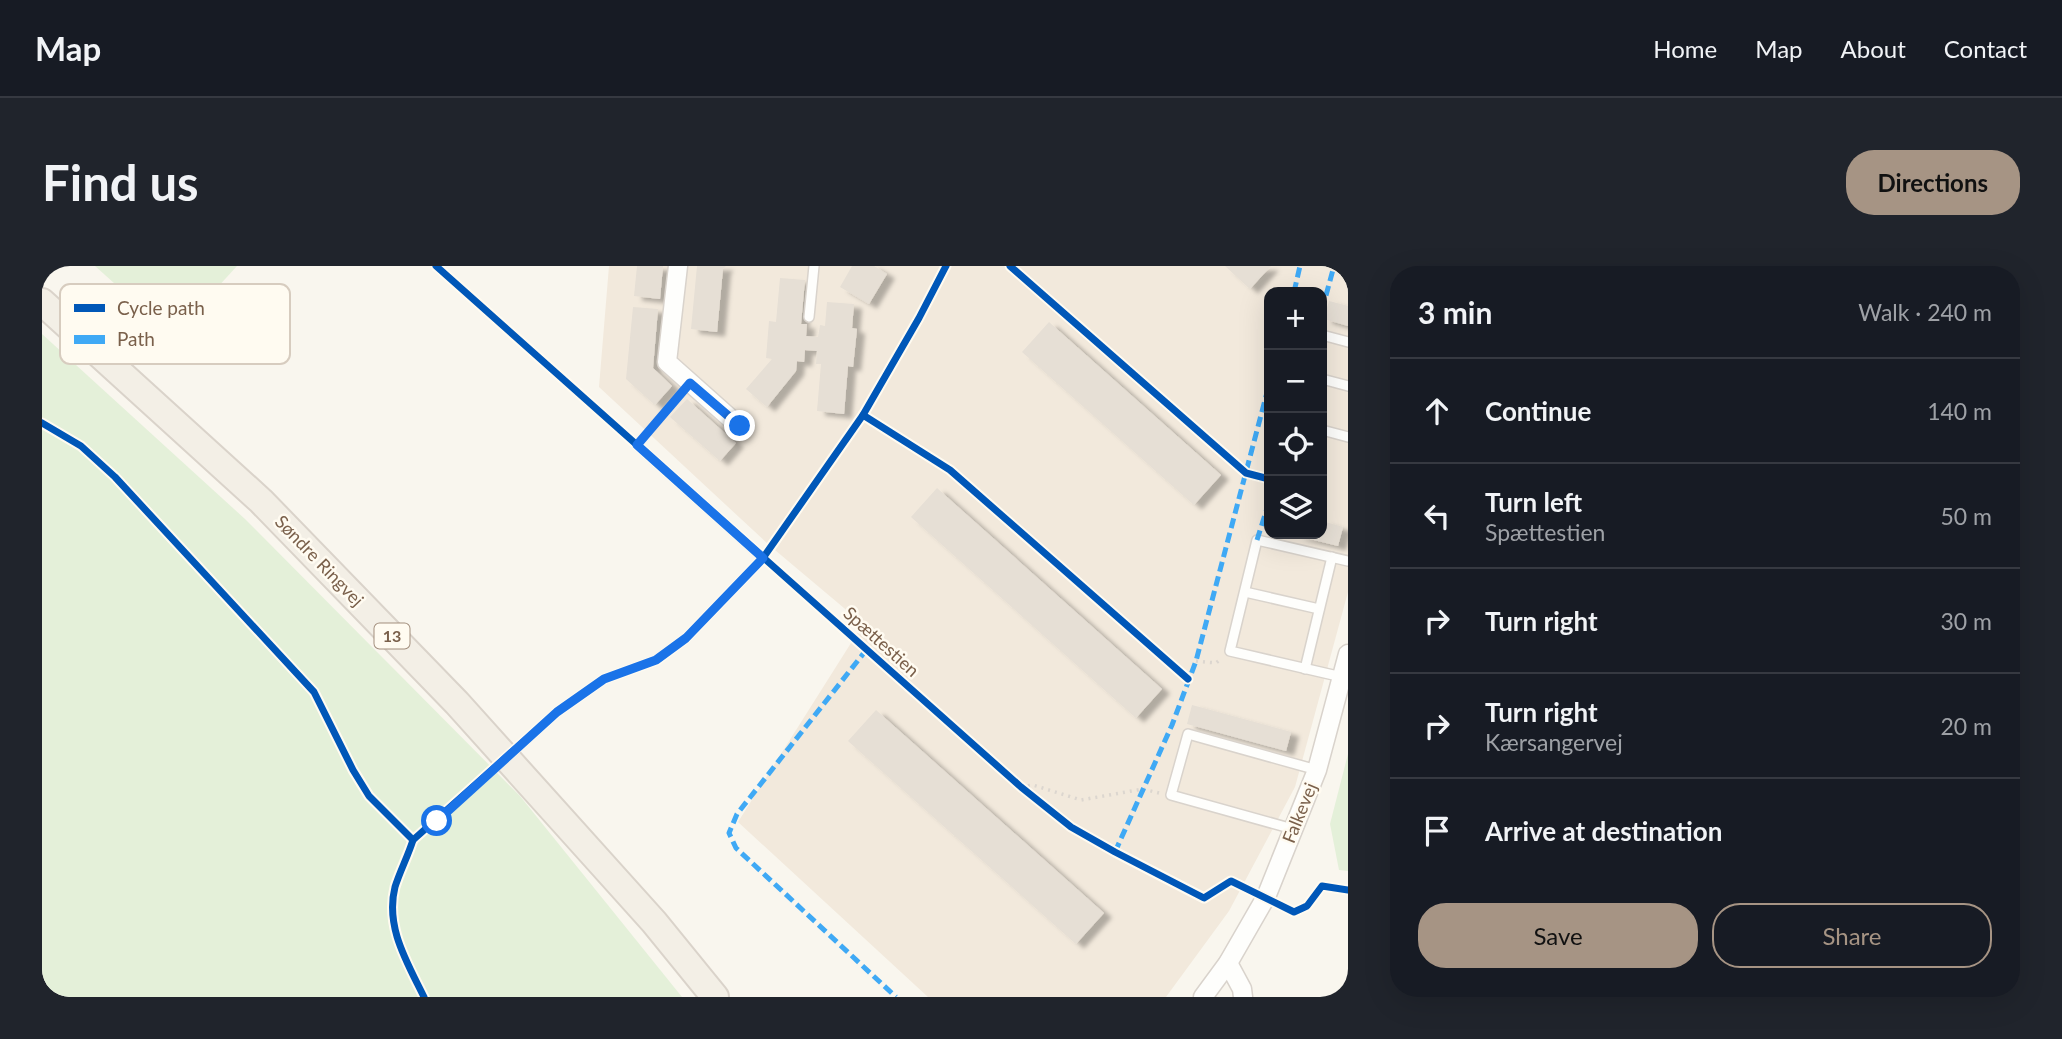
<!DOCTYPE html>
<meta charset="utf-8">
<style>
body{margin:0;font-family:Lato,sans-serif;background:#20242c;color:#f1f3f6}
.controls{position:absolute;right:21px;top:21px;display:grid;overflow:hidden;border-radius:14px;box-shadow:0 7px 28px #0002}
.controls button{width:63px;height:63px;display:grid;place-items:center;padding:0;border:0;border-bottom:2px solid #363941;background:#171b24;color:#f1f3f6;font:35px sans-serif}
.stop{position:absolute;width:21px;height:21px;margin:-16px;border:5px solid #1a73e8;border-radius:50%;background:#fff}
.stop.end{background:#1a73e8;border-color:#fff;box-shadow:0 2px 7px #0008}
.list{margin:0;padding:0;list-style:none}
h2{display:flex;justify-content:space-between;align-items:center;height:91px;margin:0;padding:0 28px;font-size:30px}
h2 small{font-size:23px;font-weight:400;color:#9ea1a6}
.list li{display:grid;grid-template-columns:46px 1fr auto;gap:21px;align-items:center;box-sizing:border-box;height:105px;padding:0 28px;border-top:2px solid #363941}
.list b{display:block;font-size:26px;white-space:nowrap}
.list p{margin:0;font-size:23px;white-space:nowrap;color:#9ea1a6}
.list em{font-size:23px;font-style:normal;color:#9ea1a6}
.actions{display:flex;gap:14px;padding:21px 28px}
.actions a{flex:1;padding:16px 0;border:2px solid #a69484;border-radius:28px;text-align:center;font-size:24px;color:#a69484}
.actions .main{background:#a69484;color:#111}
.icon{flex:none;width:38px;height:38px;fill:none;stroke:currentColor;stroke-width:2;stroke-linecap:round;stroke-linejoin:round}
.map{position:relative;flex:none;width:1306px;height:731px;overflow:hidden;border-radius:28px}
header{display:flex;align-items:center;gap:42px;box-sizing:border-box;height:98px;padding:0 35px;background:#171b24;border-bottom:2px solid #363941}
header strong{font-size:33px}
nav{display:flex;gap:38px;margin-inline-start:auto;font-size:24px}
.intro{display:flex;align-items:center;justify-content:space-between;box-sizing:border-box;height:168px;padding:0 42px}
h1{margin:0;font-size:49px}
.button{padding:18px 32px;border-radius:28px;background:#a69484;color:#111;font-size:24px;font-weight:700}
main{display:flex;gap:42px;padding:0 42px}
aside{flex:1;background:#171b24;border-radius:28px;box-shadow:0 7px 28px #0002}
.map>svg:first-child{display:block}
</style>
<header>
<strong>Map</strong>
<nav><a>Home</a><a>Map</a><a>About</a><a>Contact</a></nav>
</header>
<div class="intro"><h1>Find us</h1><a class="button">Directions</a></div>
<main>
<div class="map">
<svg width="1306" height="731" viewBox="0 0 1306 731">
<defs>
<filter id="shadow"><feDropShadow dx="8" dy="4.5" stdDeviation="2" flood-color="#0004"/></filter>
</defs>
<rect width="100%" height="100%" fill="#f9f6ee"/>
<!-- residential -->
<path fill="#f2e9dc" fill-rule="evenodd" d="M567,0H1306V326L1253,521L1187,645L1124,731H886L696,556L821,358L727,279L557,121ZM1227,26H1280V268H1227Z"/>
<!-- green -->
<g fill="#e4f0d9">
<polygon points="53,0 195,0 131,70"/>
<polygon points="0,68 203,253 478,530 640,731 0,731"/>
<polygon points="1306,488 1306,605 1297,604 1288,558"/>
</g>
<!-- building -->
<g fill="#e6dfd5" filter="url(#shadow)">
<polygon points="595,0 621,0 618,33 592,30"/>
<polygon points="655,0 684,0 681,3 675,66 649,63"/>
<polygon points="810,0 832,0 845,8 827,38 798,21"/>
<polygon points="1183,0 1229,0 1208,23"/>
<polygon points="738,12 763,14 759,58 765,58 764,70 776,71 778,59 783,60 785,36 812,38 810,62 815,63 811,101 806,100 802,148 775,145 779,98 774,98 775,85 763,84 762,96 755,95 754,105 725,141 704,123 730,93 724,92 727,55 734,56"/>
<polygon points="1287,35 1306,40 1306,60 1282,53"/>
<polygon points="591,41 616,43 611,102 630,120 613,139 584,113"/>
<polygon points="1007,56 1179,209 1152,239 980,86"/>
<polygon points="645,133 694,177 678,195 628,151"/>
<polygon points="895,222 1120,423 1094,452 869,251"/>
<polygon points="1280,255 1301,261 1296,280 1252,269 1280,268"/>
<polygon points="1150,439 1249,466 1244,485 1145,458"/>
<polygon points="834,444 1062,647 1034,678 806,475"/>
</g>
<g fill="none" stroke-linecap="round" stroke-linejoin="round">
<!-- lane casing -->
<g stroke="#d9d3cc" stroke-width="12">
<g id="lane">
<polyline points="767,51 772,0"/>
<polyline points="1280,69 1306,76"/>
<polyline points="1280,113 1306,120"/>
<polyline points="1280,164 1306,171"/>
<polyline points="1203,326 1277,343"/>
<polyline points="1263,403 1290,291"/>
<polyline points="1300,411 1188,385 1215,274 1306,295"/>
<polyline points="1251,563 1129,529 1146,468 1275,504"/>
</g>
</g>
<!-- street casing -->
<g stroke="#d9d3cc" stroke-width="21">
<g id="street">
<polyline points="636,0 625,96 698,161"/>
<polyline points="1186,697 1200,723 1201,731"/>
<polyline points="1161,731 1186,697 1224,631 1275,504 1306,388"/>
</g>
</g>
<!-- primary casing -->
<g stroke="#dad3ca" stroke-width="30">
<polyline id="primary" points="0,36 219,235 415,437 612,656 673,731"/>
</g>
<!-- path -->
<g stroke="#dcd6cf" stroke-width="3.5" stroke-dasharray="2 5" stroke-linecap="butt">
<polyline points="595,179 637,129"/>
<polyline points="1154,395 1174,397 1179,393"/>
<polyline points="979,521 991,519 1039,534 1101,523 1117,527"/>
</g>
<!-- lane -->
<use href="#lane" stroke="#fefefc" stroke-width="9"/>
<!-- street -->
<use href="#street" stroke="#fefefc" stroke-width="18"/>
<!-- primary -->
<use href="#primary" stroke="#f3efe6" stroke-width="26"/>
<!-- quiet -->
<g stroke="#3fa9f5" stroke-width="5" stroke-dasharray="10 5" stroke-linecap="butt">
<polyline points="1252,26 1258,0"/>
<polyline points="1280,44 1292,0"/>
<polyline points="1215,274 1227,236"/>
<polyline points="825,383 695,548 687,567 694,582 854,731"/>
<polyline points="1073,586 1130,459 1154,395 1227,119"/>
</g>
<!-- cycleway casing -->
<g stroke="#fffbf1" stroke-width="11">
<g id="cycleway">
<polyline points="394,0 979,521 1029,561 1073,586 1162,632 1189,615 1252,646 1265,640 1280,620 1306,624"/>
<polyline points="968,0 1204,207 1227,213"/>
<polyline points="821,149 908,204 1146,413"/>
<polyline points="0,157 39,180 73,211 272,426 311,504 327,530 371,574 515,446 562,413 615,394 644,372 721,292 821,149 877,52 904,0"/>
<path d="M371,574C366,590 358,605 353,621C343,661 365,696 382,731"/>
</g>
</g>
<!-- cycleway -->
<use href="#cycleway" stroke="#0057b8" stroke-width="7"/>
</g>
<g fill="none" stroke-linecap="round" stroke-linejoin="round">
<!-- route -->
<polyline stroke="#1a73e8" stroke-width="9" points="395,555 515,446 562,413 614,394 644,372 721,292 595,179 648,117 698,160"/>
</g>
<g text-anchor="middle" stroke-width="5" stroke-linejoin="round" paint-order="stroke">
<!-- shield labels -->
<rect fill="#fffbf1" stroke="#a28e7d" stroke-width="2" x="332.5" y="357.5" width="35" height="25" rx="5"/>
<g font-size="16" font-weight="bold" fill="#7a604b">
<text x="350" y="376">13</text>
</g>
<!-- street labels -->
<g font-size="18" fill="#7a604b" stroke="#fffbf1">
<text transform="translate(277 295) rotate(46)" y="6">Søndre Ringvej</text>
<text transform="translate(839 376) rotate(42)" y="6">Spættestien</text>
<text transform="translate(1258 547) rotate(-68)" y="6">Falkevej</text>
</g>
</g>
<!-- legend -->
<rect x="18" y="18" width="230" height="80" rx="10" fill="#fffbf1" stroke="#d7ccbf" stroke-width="2"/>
<rect x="32" y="38" width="31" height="8" fill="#0057b8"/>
<rect x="32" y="69" width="31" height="9" fill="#3fa9f5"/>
<g font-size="19" fill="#7a604b">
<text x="75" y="49">Cycle path</text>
<text x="75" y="80">Path</text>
</g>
</svg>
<div class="controls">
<button>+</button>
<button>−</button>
<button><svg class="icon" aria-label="locate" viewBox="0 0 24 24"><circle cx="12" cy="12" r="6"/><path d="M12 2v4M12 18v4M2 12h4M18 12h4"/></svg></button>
<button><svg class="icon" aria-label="layers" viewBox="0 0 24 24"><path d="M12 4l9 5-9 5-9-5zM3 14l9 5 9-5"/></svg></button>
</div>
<div class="stop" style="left:395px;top:555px"></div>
<div class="stop end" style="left:698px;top:160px"></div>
</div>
<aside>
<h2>3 min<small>Walk · 240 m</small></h2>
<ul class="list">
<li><svg class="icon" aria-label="ahead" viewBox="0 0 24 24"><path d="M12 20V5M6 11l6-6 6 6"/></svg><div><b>Continue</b></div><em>140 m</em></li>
<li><svg class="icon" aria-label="left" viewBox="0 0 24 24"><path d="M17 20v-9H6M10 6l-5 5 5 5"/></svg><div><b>Turn left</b><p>Spættestien</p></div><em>50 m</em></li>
<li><svg class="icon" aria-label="right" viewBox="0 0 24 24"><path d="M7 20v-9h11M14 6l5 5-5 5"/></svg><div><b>Turn right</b></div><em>30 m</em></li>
<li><svg class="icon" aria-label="right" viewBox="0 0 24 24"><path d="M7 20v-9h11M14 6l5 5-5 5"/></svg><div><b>Turn right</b><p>Kærsangervej</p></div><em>20 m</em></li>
<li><svg class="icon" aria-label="arrive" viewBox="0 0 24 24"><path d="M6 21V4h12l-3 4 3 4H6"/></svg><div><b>Arrive at destination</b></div></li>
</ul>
<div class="actions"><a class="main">Save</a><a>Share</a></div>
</aside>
</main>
